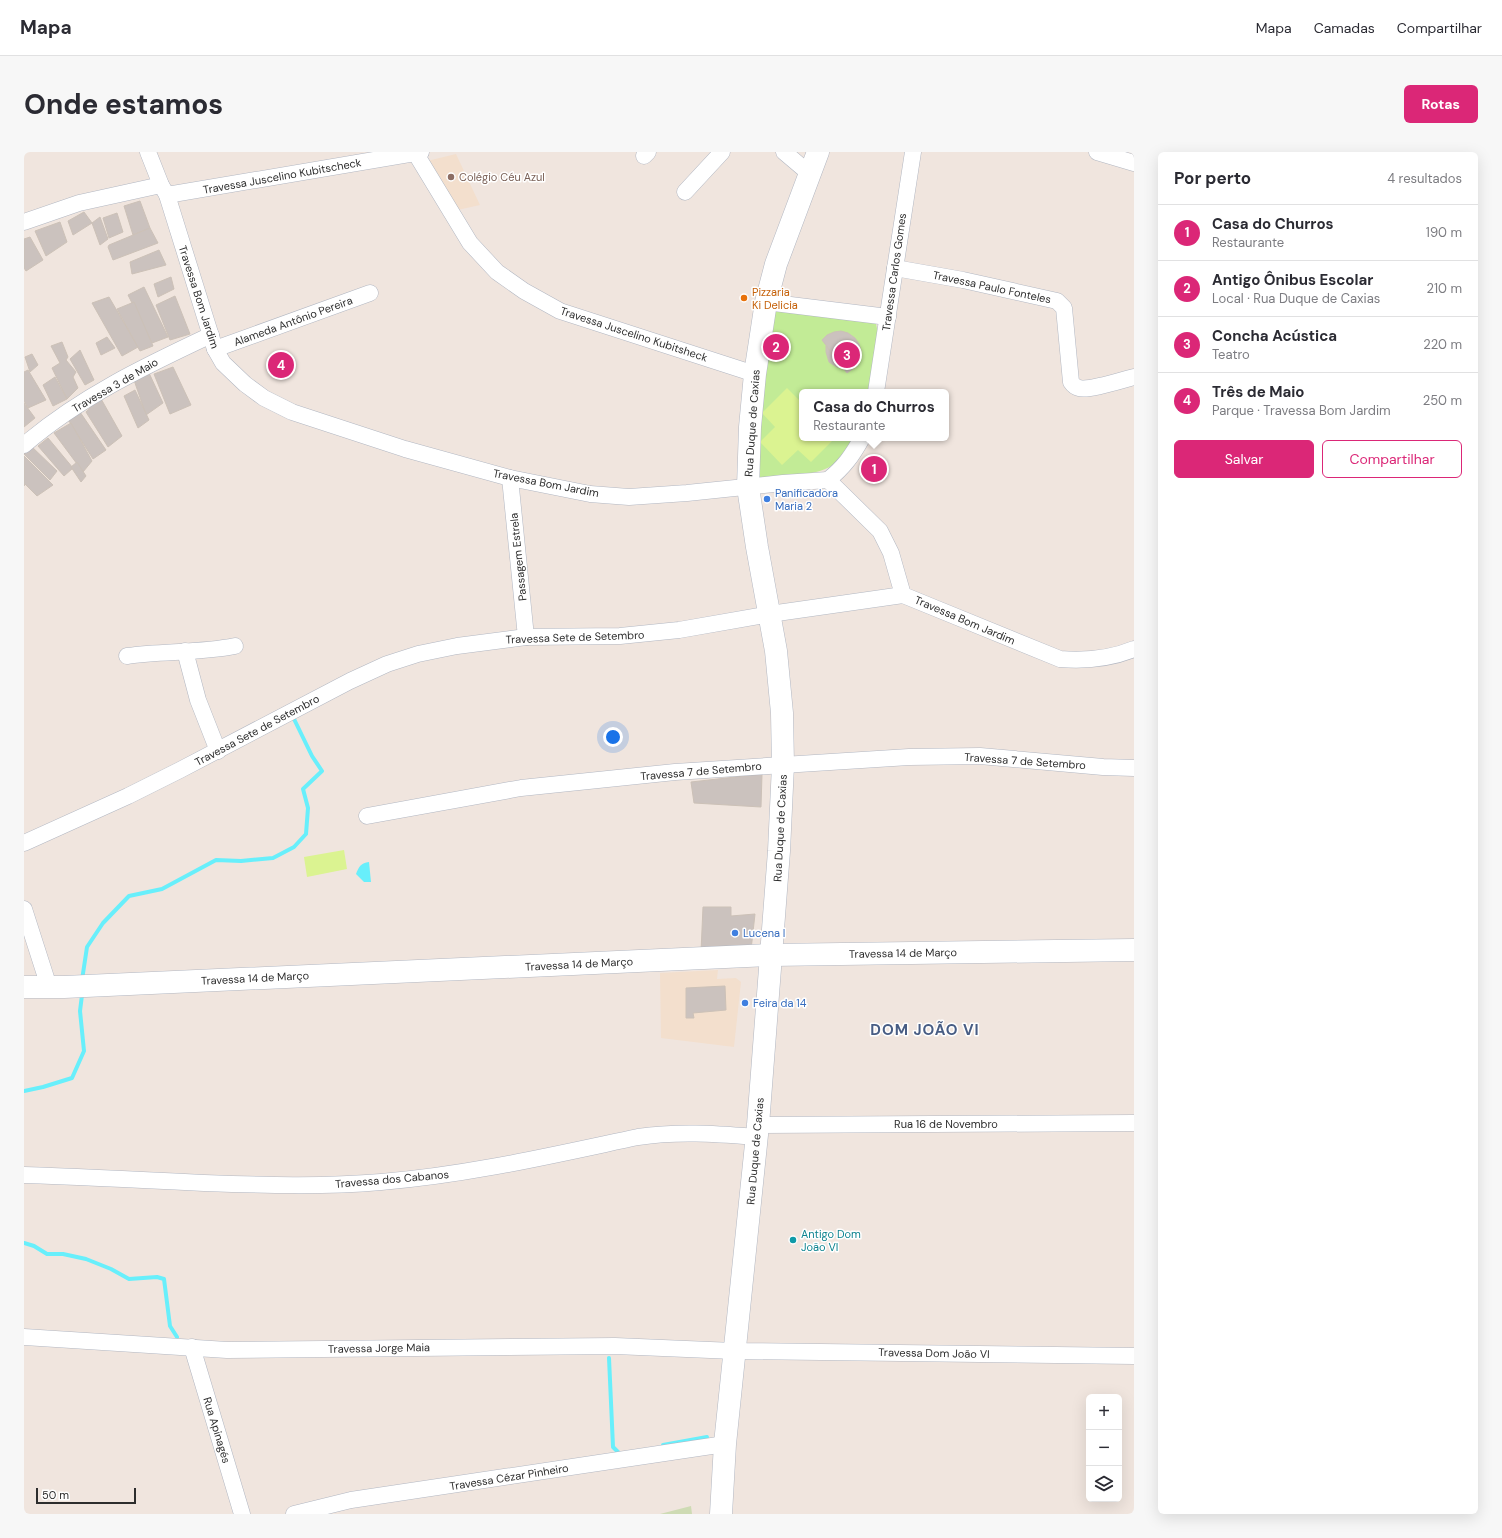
<!DOCTYPE html>
<html lang="pt">
<meta charset="utf-8">
<style>
body{margin:0;font-family:"DM Sans",sans-serif;background:#f7f7f7;color:#2b2b33}
.controls{position:absolute;right:12px;bottom:12px;display:grid;overflow:hidden;border-radius:6px;box-shadow:0 4px 16px #0002}
.controls button{width:36px;height:36px;display:grid;place-items:center;padding:0;border:0;border-bottom:1px solid #e1e1e2;background:#fff;color:#2b2b33;font:20px sans-serif}
.scale{position:absolute;left:12px;bottom:10px;width:100px;box-sizing:border-box;padding-left:4px;border:2px solid #2d2d2d;border-top:0;font-size:11px;line-height:14px;white-space:nowrap;color:#2d2d2d;-webkit-text-stroke:3px #fff;paint-order:stroke}
.you{position:absolute;left:589px;top:585px;width:14px;height:14px;margin:-10px;border:3px solid #fff;border-radius:50%;background:#1a73e8;box-shadow:0 0 0 6px #1a73e833}
.badge{display:grid;place-items:center;width:26px;height:26px;border-radius:50%;background:#db2777;color:#fff;font-size:13px;font-weight:700}
.pin{position:absolute;translate:-50% -50%;border:2px solid #fff;box-shadow:0 1px 4px #0006}
.popup{position:absolute;left:775px;top:237px;width:150px;height:52px;box-sizing:border-box;display:grid;place-content:center;border-radius:6px;background:#fff;filter:drop-shadow(0 1px 3px #0005);font-size:13px;white-space:nowrap;color:#7c7c81}
.popup b{font-size:15px;color:#2b2b33}
.popup::after{content:'';position:absolute;left:50%;top:100%;margin-left:-8px;border:8px solid transparent;border-top-color:#fff}
.list{margin:0;padding:0;list-style:none}
h2{display:flex;justify-content:space-between;align-items:center;height:52px;margin:0;padding:0 16px;font-size:17px}
h2 small{font-size:13px;font-weight:400;color:#7c7c81}
.list li{display:grid;grid-template-columns:26px 1fr auto;gap:12px;align-items:center;box-sizing:border-box;height:56px;padding:0 16px;border-top:1px solid #e1e1e2}
.list b{display:block;font-size:15px;white-space:nowrap}
.list p{margin:0;font-size:13px;white-space:nowrap;color:#7c7c81}
.list em{font-size:13px;font-style:normal;color:#7c7c81}
.actions{display:flex;gap:8px;padding:12px 16px}
.actions a{flex:1;padding:9px 0;border:1px solid #db2777;border-radius:6px;text-align:center;font-size:14px;color:#db2777}
.actions .main{background:#db2777;color:#fff}
.icon{flex:none;width:22px;height:22px;fill:none;stroke:currentColor;stroke-width:2;stroke-linecap:round;stroke-linejoin:round}
.map{position:relative;flex:none;width:1110px;height:1362px;overflow:hidden;border-radius:6px}
header{display:flex;align-items:center;gap:24px;box-sizing:border-box;height:56px;padding:0 20px;background:#fff;border-bottom:1px solid #e1e1e2}
header strong{font-size:19px}
nav{display:flex;gap:22px;margin-inline-start:auto;font-size:14px}
.intro{display:flex;align-items:center;justify-content:space-between;box-sizing:border-box;height:96px;padding:0 24px}
h1{margin:0;font-size:28px}
.button{padding:10px 18px;border-radius:6px;background:#db2777;color:#fff;font-size:14px;font-weight:700}
main{display:flex;gap:24px;padding:0 24px}
aside{flex:1;background:#fff;border-radius:6px;box-shadow:0 4px 16px #0002}
.map>svg:first-child{display:block}
</style>
<header>
<strong>Mapa</strong>
<nav><a>Mapa</a><a>Camadas</a><a>Compartilhar</a></nav>
</header>
<div class="intro"><h1>Onde estamos</h1><a class="button">Rotas</a></div>
<main>
<div class="map">
<svg width="1110" height="1362" viewBox="0 0 1110 1362">
<rect width="100%" height="100%" fill="#f0e5de"/>
<!-- education -->
<g fill="#f3dfcd">
<polygon points="432,2 456,53 429,59 403,9"/>
<polygon points="694,818 693,827 712,826 717,830 710,895 637,886 636,821"/>
</g>
<!-- green -->
<path fill="#c2eb96" d="M749,159L848,169L852,172L854,181L844,240H778V286H830C826,293 821,301 816,307C799,326 758,324 733,326L732,313Z"/>
<!-- cemetery -->
<polygon fill="#cedbb4" points="667,1354 668,1362 636,1362"/>
<!-- pitch -->
<g fill="#dbf391">
<polygon points="763,236 778,251 778,286 811,286 787,310 774,298 758,313 736,290 751,275 738,261"/>
<polygon points="320,698 323,717 283,725 280,705"/>
</g>
<!-- water -->
<path fill="#68effb" d="M345,710L347,730H340L332,722C335,714 337,711 345,710Z"/>
<g fill="none" stroke-linecap="round" stroke-linejoin="round">
<!-- stream -->
<g stroke="#68effb" stroke-width="4">
<polyline points="58,828 63,795 79,771 105,744 138,737 192,708 217,709 249,706 270,695 282,682 284,656 279,637 298,619 288,604 270,567"/>
<polyline points="0,939 19,935 48,926 60,899 56,859 58,843"/>
<polyline points="0,1091 10,1094 23,1102 39,1102 62,1107 87,1117 105,1127 133,1125 140,1127 146,1174 153,1185"/>
<polyline points="585,1206 589,1295 595,1301 599,1301"/>
<polyline points="639,1293 683,1285"/>
</g>
</g>
<!-- building -->
<g fill="#cbc2be" stroke="#ccc1b7">
<polygon points="116,49 126,76 109,83 100,54"/>
<polygon points="60,60 68,71 49,83 44,69"/>
<polygon points="93,61 99,80 85,86 79,66"/>
<polygon points="76,65 84,87 76,93 68,71"/>
<polygon points="36,70 43,90 22,104 11,79"/>
<polygon points="126,76 134,91 89,108 84,95 85,93"/>
<polygon points="6,85 19,108 2,119 0,116 0,87"/>
<polygon points="135,98 142,113 108,122 106,110"/>
<polygon points="147,125 150,137 134,145 130,132"/>
<polygon points="120,135 144,185 128,191 104,143"/>
<polygon points="151,144 166,182 146,188 132,153"/>
<polygon points="85,145 114,195 98,204 68,151"/>
<polygon points="110,150 129,194 116,199 93,157"/>
<polygon points="817,179 824,181 831,186 835,192 837,199 834,213 823,221 798,188 803,183 810,180"/>
<polygon points="83,185 91,196 77,203 72,191"/>
<polygon points="38,190 44,205 42,208 52,220 49,225 54,236 43,247 28,216 36,211 27,194"/>
<polygon points="802,194 819,216 813,215 805,210 802,200"/>
<polygon points="56,198 70,228 61,233 46,207"/>
<polygon points="8,202 14,213 6,220 1,205"/>
<polygon points="149,215 167,253 146,262 130,222"/>
<polygon points="4,218 22,248 4,256 0,249 0,220"/>
<polygon points="125,221 139,251 122,263 110,228"/>
<polygon points="31,225 43,247 29,254 19,233"/>
<polygon points="111,238 125,268 114,276 100,244"/>
<polygon points="76,245 98,284 84,295 62,260"/>
<polygon points="0,251 11,266 0,275"/>
<polygon points="56,260 82,298 69,307 45,269"/>
<polygon points="47,271 68,309 59,320 30,281"/>
<polygon points="24,286 49,316 40,324 14,294"/>
<polygon points="6,293 33,319 26,328 0,302"/>
<polygon points="0,304 29,333 13,344 1,332 0,334"/>
<polygon points="53,310 62,324 57,330 47,315"/>
<polygon points="738,622 737,655 670,651 667,630"/>
<polygon points="679,755 707,755 707,764 731,762 727,798 677,800"/>
<polygon points="701,834 702,858 669,861 670,866 662,866 662,836"/>
</g>
<g fill="none" stroke-linecap="round" stroke-linejoin="round">
<!-- street casing -->
<g stroke="#b2b7c2" stroke-width="17">
<g id="street">
<path d="M124,0L137,33L143,43L191,197L199,211L221,232L240,246L268,260L381,297L486,326L566,342L605,345L663,341L759,331L804,328L856,379L867,401L879,443L1036,507C1062,509 1086,507 1110,497"/>
<polyline points="760,0 786,22"/>
<polyline points="1073,0 1110,11"/>
<polyline points="392,2 446,91 473,120 500,139 536,159 731,222"/>
<polyline points="620,4 624,0"/>
<polyline points="661,40 698,0"/>
<polyline points="143,43 397,0"/>
<polyline points="0,70 55,51 137,33"/>
<path d="M871,116L939,128L1033,149L1040,156L1047,230C1049,233 1051,235 1055,236C1065,239 1098,228 1110,225"/>
<polyline points="742,150 864,165"/>
<polyline points="191,197 346,141"/>
<polyline points="852,240 889,0"/>
<path d="M0,293C56,245 121,214 187,183"/>
<polyline points="486,326 502,485"/>
<path d="M804,328C820,315 828,304 838,286"/>
<polyline points="161,499 174,548 194,599"/>
<path d="M103,504C139,499 176,501 211,494"/>
<polyline points="343,664 497,636 651,620 759,613 885,605 956,604 1079,615 1110,616"/>
<polyline points="0,691 104,644 156,618 326,529 363,512 394,502 433,494 502,485 596,484 655,478 746,462 879,443"/>
<polyline points="0,757 25,835"/>
<polyline points="734,973 1110,971"/>
<path d="M0,1023C60,1025 120,1028 180,1031C239,1033 299,1035 357,1030C444,1023 529,1003 614,985C655,979 692,982 733,985"/>
<polyline points="0,1185 203,1198 591,1194 710,1199 1110,1204"/>
<polyline points="168,1195 218,1362"/>
<polyline points="270,1362 327,1348 701,1292"/>
</g>
</g>
<!-- secondary casing -->
<g stroke="#b2b7c2" stroke-width="23">
<g id="secondary">
<polyline points="0,835 40,835 747,803 1110,798"/>
<polyline points="697,1362 701,1292 734,973 755,699 759,613 758,561 752,499 733,395 724,335 726,275 731,222 742,150 752,112 794,0"/>
</g>
</g>
<!-- street -->
<use href="#street" stroke="#fff" stroke-width="16"/>
<!-- secondary -->
<use href="#secondary" stroke="#fff" stroke-width="22"/>
</g>
<!-- markers -->
<circle fill="#8d6e63" stroke="#fff" stroke-width="1.5" cx="427" cy="25" r="4"/>
<circle fill="#e8710a" stroke="#fff" stroke-width="1.5" cx="720" cy="146" r="4"/>
<g fill="#3f7fe0" stroke="#fff" stroke-width="1.5">
<circle cx="743" cy="347" r="4"/>
<circle cx="711" cy="781" r="4"/>
<circle cx="721" cy="851" r="4"/>
</g>
<circle fill="#0f9aa8" stroke="#fff" stroke-width="1.5" cx="769" cy="1088" r="4"/>
<g text-anchor="middle" stroke-width="3" stroke-linejoin="round" paint-order="stroke">
<!-- street labels -->
<g font-size="11" fill="#2d2d2d" stroke="#fff">
<text transform="translate(258 24) rotate(-10)" y="4">Travessa Juscelino Kubitscheck</text>
<text transform="translate(870 120) rotate(-82)" y="4">Travessa Carlos Gomes</text>
<text transform="translate(968 135) rotate(12)" y="4">Travessa Paulo Fonteles</text>
<text transform="translate(175 145) rotate(72)" y="4">Travessa Bom Jardim</text>
<text transform="translate(269 169) rotate(-20)" y="4">Alameda Antônio Pereira</text>
<text transform="translate(610 182) rotate(18)" y="4">Travessa Juscelino Kubitsheck</text>
<text transform="translate(91 233) rotate(-30)" y="4">Travessa 3 de Maio</text>
<text transform="translate(728 271) rotate(-86)" y="4">Rua Duque de Caxias</text>
<text transform="translate(522 331) rotate(11)" y="4">Travessa Bom Jardim</text>
<text transform="translate(494 405) rotate(-96)" y="4">Passagem Estrela</text>
<text transform="translate(941 468) rotate(23)" y="4">Travessa Bom Jardim</text>
<text transform="translate(551 485) rotate(-2)" y="4">Travessa Sete de Setembro</text>
<text transform="translate(233 578) rotate(-28)" y="4">Travessa Sete de Setembro</text>
<text transform="translate(1001 609) rotate(4)" y="4">Travessa 7 de Setembro</text>
<text transform="translate(677 619) rotate(-5)" y="4">Travessa 7 de Setembro</text>
<text transform="translate(756 676) rotate(-87)" y="4">Rua Duque de Caxias</text>
<text transform="translate(879 801) rotate(-1)" y="4">Travessa 14 de Março</text>
<text transform="translate(555 812) rotate(-3)" y="4">Travessa 14 de Março</text>
<text transform="translate(231 826) rotate(-3)" y="4">Travessa 14 de Março</text>
<text x="922" y="976">Rua 16 de Novembro</text>
<text transform="translate(731 999) rotate(-85)" y="4">Rua Duque de Caxias</text>
<text transform="translate(368 1027) rotate(-5)" y="4">Travessa dos Cabanos</text>
<text transform="translate(355 1196) rotate(-1)" y="4">Travessa Jorge Maia</text>
<text transform="translate(910 1201) rotate(1)" y="4">Travessa Dom João VI</text>
<text transform="translate(193 1278) rotate(73)" y="4">Rua Apinagés</text>
<text transform="translate(485 1325) rotate(-9)" y="4">Travessa Cézar Pinheiro</text>
</g>
<!-- education labels -->
<g font-size="11" fill="#785e54" stroke="#fff" text-anchor="start">
<text x="435" y="29">Colégio Céu Azul</text>
</g>
<!-- food labels -->
<g font-size="11" fill="#c56008" stroke="#fff" text-anchor="start">
<text x="728" y="144">Pizzaria<tspan x="728" dy="13">Ki Delicia</tspan></text>
</g>
<!-- shop labels -->
<g font-size="11" fill="#366cbe" stroke="#fff" text-anchor="start">
<text x="751" y="345">Panificadora<tspan x="751" dy="13">Maria 2</tspan></text>
<text x="719" y="785">Lucena I</text>
<text x="729" y="855">Feira da 14</text>
</g>
<!-- culture labels -->
<g font-size="11" fill="#0d838f" stroke="#fff" text-anchor="start">
<text x="777" y="1086">Antigo Dom<tspan x="777" dy="13">João VI</tspan></text>
</g>
<!-- district labels -->
<g font-size="15" font-weight="bold" letter-spacing="1" fill="#485d84" stroke="#fff">
<text x="901" y="883">DOM JOÃO VI</text>
</g>
</g>
</svg>
<div class="controls">
<button>+</button>
<button>−</button>
<button><svg class="icon" aria-label="layers" viewBox="0 0 24 24"><path d="M12 4l9 5-9 5-9-5zM3 14l9 5 9-5"/></svg></button>
</div>
<div class="scale">50 m</div>
<div class="you"></div>
<div class="pin badge" style="left:850px;top:317px">1</div>
<div class="popup"><b>Casa do Churros</b>Restaurante</div>
<div class="pin badge" style="left:752px;top:195px">2</div>
<div class="pin badge" style="left:823px;top:203px">3</div>
<div class="pin badge" style="left:257px;top:213px">4</div>
</div>
<aside>
<h2>Por perto<small>4 resultados</small></h2>
<ul class="list">
<li><span class="badge">1</span><div><b>Casa do Churros</b><p>Restaurante</p></div><em>190 m</em></li>
<li><span class="badge">2</span><div><b>Antigo Ônibus Escolar</b><p>Local · Rua Duque de Caxias</p></div><em>210 m</em></li>
<li><span class="badge">3</span><div><b>Concha Acústica</b><p>Teatro</p></div><em>220 m</em></li>
<li><span class="badge">4</span><div><b>Três de Maio</b><p>Parque · Travessa Bom Jardim</p></div><em>250 m</em></li>
</ul>
<div class="actions"><a class="main">Salvar</a><a>Compartilhar</a></div>
</aside>
</main>
